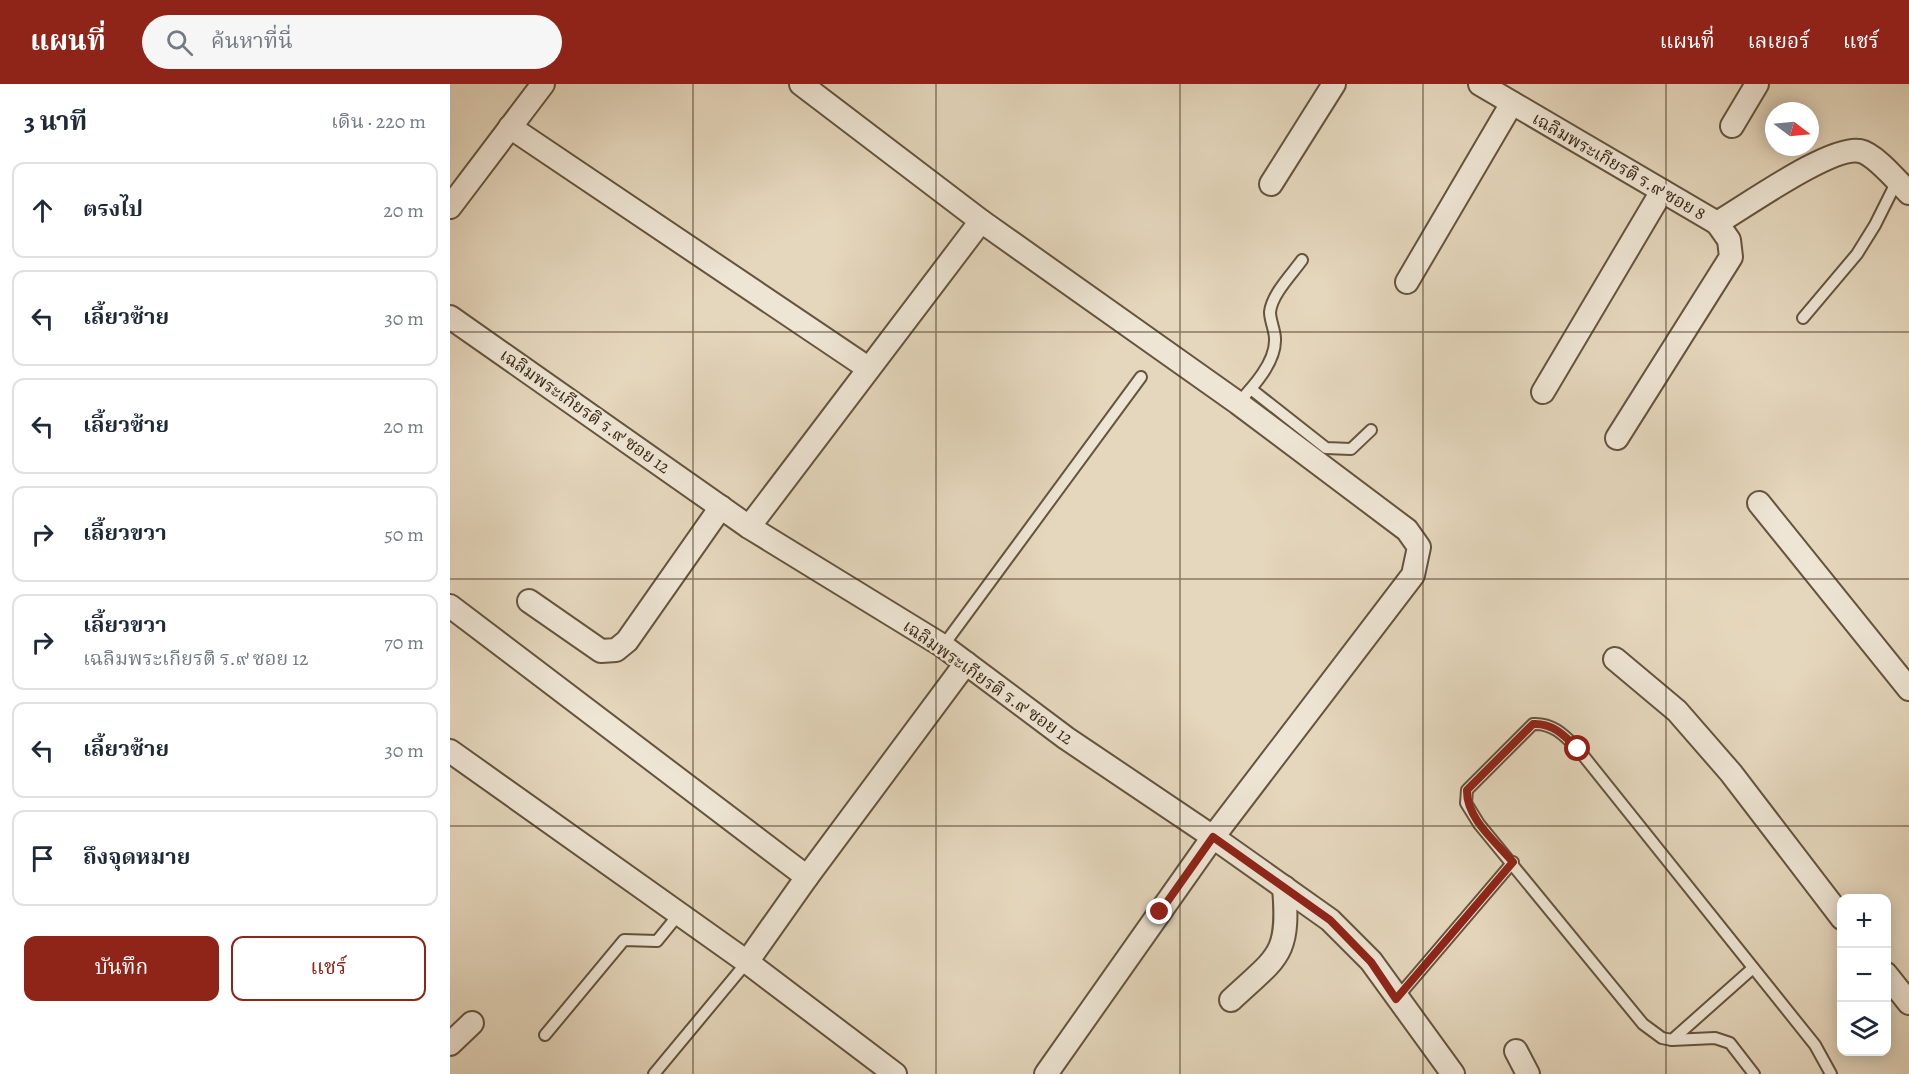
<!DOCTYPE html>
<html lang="th">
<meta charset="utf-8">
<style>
body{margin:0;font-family:Alegreya,"Noto Serif Thai",serif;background:#f6f6f7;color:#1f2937}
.controls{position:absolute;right:18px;bottom:18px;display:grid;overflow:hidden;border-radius:12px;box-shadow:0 3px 15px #0003}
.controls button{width:54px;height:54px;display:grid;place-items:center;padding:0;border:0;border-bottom:2px solid #e0e1e3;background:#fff;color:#1f2937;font:30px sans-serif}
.compass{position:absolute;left:1315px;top:18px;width:54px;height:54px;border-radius:50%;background:#fff;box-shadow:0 3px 15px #0003;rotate:106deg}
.stop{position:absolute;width:18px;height:18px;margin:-14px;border:4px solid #8f2418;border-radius:50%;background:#fff}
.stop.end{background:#8f2418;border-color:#fff;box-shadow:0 2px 6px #0008}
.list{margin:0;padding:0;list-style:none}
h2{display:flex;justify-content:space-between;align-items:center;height:78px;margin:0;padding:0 24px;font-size:26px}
h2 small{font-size:20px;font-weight:400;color:#747a83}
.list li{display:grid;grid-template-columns:39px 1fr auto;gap:18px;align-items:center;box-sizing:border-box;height:96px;margin:0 12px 12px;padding:0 12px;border:2px solid #e0e1e3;border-radius:12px}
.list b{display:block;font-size:22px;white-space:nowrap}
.list p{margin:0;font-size:20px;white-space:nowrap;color:#747a83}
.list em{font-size:20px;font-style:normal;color:#747a83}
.actions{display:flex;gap:12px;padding:18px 24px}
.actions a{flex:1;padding:14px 0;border:2px solid #8f2418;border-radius:12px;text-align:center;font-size:21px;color:#8f2418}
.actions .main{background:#8f2418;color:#fff}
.icon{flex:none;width:33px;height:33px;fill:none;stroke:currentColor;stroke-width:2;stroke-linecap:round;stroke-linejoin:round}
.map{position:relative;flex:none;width:1459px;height:990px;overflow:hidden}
header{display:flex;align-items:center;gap:36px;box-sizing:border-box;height:84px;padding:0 30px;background:#8f2418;color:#fff}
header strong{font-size:28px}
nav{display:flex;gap:33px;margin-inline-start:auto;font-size:21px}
.search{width:420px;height:54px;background:#f6f6f7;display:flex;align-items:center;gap:15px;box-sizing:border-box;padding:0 21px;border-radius:33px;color:#747a83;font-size:22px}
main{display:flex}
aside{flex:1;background:#fff}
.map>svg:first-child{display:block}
</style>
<header>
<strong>แผนที่</strong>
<div class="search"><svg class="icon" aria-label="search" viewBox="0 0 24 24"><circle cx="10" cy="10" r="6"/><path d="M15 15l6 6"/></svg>ค้นหาที่นี่</div>
<nav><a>แผนที่</a><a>เลเยอร์</a><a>แชร์</a></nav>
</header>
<main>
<aside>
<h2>3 นาที<small>เดิน · 220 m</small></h2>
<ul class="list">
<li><svg class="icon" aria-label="ahead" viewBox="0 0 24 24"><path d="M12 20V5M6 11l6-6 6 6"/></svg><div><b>ตรงไป</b></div><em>20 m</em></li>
<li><svg class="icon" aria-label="left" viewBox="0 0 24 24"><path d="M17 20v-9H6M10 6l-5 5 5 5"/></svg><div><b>เลี้ยวซ้าย</b></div><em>30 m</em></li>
<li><svg class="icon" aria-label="left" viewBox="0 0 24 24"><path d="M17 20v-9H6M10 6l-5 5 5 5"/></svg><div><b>เลี้ยวซ้าย</b></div><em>20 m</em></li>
<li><svg class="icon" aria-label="right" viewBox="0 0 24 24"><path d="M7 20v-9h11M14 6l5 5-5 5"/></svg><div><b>เลี้ยวขวา</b></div><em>50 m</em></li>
<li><svg class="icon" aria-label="right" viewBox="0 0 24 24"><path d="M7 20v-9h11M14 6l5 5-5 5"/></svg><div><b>เลี้ยวขวา</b><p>เฉลิมพระเกียรติ ร.๙ ซอย 12</p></div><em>70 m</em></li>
<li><svg class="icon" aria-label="left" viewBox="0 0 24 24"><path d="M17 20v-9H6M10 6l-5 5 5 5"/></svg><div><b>เลี้ยวซ้าย</b></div><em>30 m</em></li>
<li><svg class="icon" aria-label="arrive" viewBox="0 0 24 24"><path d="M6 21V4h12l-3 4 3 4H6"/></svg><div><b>ถึงจุดหมาย</b></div></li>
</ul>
<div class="actions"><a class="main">บันทึก</a><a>แชร์</a></div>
</aside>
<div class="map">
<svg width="1459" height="990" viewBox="0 0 1459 990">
<rect width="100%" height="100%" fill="#e5d7bd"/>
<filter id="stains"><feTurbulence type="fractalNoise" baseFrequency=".00333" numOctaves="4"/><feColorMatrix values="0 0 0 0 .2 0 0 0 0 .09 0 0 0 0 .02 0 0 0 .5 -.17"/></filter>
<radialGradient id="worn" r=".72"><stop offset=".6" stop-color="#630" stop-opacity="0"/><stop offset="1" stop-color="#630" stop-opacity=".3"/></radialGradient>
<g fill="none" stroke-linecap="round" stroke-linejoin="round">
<!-- lane casing -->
<g stroke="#65543e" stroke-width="14">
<g id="lane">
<polyline points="1353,234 1407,170 1425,141 1447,97"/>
<polyline points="801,305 876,364 901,365 921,346"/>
<path d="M788,319C803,303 826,278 825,255C825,246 820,237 820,228C822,210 842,190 852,176"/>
<polyline points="493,562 691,293"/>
<polyline points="946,915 1063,778"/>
<polyline points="95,951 174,856 207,857 229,830"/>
<polyline points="1222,956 1303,884"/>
<polyline points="204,990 297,878"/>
<path d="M1304,990L1280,959L1265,954L1222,956L1212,954L1193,940L1029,740L1016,719L1017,706L1083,640C1103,639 1114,651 1128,665L1365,961L1381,990"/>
</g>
</g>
<!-- street casing -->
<g stroke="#65543e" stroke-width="26">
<g id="street">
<polyline points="351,0 531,137 788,319 957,446 969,463 963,491 763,753 596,990"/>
<path d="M1030,0L1267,139C1295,123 1381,61 1410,67C1425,70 1448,98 1459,109"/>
<polyline points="1282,42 1307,0"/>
<polyline points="60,43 418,284"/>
<polyline points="821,100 884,0"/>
<polyline points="0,123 93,0"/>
<polyline points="957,198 1062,19"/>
<polyline points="0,233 299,443 493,562 616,654 763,753 880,836 921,877 1003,990"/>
<polyline points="1093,308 1212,107"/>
<polyline points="1167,354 1281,173 1279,156 1267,139"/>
<polyline points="1309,419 1459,605"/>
<polyline points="299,443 531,137"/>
<polyline points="79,517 151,567 166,566 177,557 271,423"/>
<polyline points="0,522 357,793"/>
<polyline points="1165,575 1227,627 1281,689 1392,834"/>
<polyline points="0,667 297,878 445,990"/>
<polyline points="297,878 357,793 516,579"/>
<polyline points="1436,890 1459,919"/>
<path d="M781,916C828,872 840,872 834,803"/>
<polyline points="0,960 22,939"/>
<polyline points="1066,967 1078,990"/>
</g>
</g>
<!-- lane -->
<use href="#lane" stroke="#eee5d4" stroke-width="10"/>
<!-- street -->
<use href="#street" stroke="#eee5d4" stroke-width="22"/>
</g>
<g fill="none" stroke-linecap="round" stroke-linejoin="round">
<!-- route -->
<path stroke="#8f2418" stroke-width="8" d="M710,828L763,753L880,836L921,878L946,915L1063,778C1045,757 1016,734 1017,706L1083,640C1103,639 1114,651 1128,665"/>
</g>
<!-- grid -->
<path fill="none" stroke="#3a2914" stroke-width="1.5" stroke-opacity="0.55" d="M243,0V990M486,0V990M730,0V990M973,0V990M1216,0V990M0,248H1459M0,495H1459M0,742H1459"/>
<g text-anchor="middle" stroke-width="4.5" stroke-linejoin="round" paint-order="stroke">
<!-- street labels -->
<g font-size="18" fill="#3a2914" stroke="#eee5d4">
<text transform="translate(1169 82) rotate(30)" y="6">เฉลิมพระเกียรติ ร.๙ ซอย 8</text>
<text transform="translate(135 327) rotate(35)" y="6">เฉลิมพระเกียรติ ร.๙ ซอย 12</text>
<text transform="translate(538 598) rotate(35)" y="6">เฉลิมพระเกียรติ ร.๙ ซอย 12</text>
</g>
</g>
<rect width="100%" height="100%" filter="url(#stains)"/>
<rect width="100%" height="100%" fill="url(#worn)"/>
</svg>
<div class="controls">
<button>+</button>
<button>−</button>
<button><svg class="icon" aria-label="layers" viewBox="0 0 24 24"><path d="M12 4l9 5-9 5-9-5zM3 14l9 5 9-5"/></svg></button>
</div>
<svg class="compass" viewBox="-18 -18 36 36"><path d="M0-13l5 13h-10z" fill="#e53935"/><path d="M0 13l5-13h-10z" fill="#747a83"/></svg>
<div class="stop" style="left:1128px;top:665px"></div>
<div class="stop end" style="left:710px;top:828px"></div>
</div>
</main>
